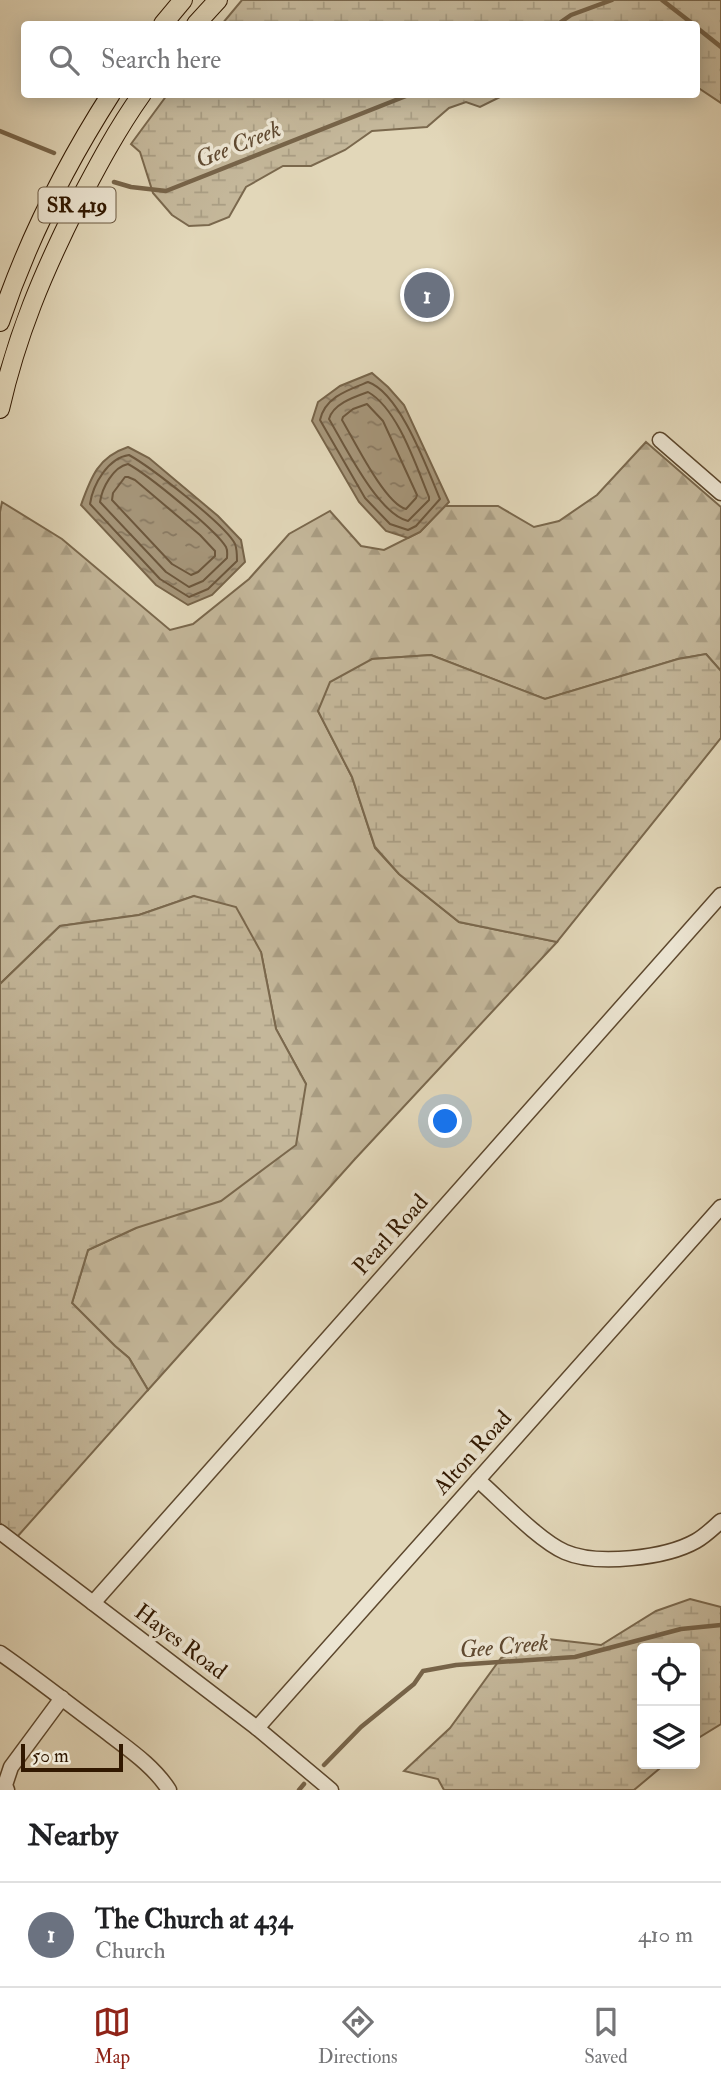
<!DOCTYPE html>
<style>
body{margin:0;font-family:"IM FELL Double Pica",serif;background:#f6f6f6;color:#202124}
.controls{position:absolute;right:21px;bottom:21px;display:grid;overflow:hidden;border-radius:7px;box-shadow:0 4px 18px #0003}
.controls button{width:63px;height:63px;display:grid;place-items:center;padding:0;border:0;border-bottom:2px solid #e0e0e0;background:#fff;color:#202124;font:35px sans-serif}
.scale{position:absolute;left:21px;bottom:18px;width:102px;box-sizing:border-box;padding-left:7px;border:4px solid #311800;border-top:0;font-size:19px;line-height:24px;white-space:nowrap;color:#311800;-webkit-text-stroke:5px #ece5d2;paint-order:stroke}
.you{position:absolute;left:446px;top:1122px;width:24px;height:24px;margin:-18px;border:5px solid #fff;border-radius:50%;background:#1a73e8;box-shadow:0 0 0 10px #1a73e833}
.badge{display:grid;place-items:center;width:46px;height:46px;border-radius:50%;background:#8f2418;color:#fff;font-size:23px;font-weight:700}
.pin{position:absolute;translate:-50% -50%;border:4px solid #fff;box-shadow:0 2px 7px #0006}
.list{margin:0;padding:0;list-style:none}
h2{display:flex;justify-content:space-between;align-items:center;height:91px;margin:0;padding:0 28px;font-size:30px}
h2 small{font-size:23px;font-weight:400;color:#757577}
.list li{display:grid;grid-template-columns:46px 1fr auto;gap:21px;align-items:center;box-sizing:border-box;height:105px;padding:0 28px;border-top:2px solid #e0e0e0}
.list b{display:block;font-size:26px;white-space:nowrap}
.list p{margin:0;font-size:23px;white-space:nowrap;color:#757577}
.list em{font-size:23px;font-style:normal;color:#757577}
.icon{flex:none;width:38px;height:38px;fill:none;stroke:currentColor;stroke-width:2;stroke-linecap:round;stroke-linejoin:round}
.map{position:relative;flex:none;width:721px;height:1790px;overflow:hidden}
.search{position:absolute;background:#fff;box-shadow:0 4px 18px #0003;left:21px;right:21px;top:21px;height:77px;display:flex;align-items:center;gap:18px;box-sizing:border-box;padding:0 24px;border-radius:7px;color:#757577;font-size:26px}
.sheet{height:196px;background:#fff}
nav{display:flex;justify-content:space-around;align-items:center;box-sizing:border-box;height:98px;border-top:2px solid #e0e0e0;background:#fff;font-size:19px;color:#757577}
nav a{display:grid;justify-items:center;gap:4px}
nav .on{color:#8f2418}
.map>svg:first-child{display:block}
</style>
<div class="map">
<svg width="721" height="1790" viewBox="0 0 721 1790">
<defs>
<pattern id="forest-firs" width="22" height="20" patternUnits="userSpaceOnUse" patternTransform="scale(1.75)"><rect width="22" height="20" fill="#c4b79a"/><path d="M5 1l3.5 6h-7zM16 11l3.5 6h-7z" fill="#a99d83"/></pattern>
<pattern id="wetland-marsh" width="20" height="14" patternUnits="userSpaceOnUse" patternTransform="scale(1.75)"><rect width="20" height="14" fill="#c4b79a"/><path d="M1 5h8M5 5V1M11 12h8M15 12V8" fill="none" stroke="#a99d83"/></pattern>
<pattern id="water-ripples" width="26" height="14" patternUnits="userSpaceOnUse" patternTransform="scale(1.75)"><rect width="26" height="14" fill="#a6967a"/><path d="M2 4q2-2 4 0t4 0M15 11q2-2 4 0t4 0" fill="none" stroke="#887962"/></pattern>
</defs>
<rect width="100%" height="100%" fill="#e2d7b9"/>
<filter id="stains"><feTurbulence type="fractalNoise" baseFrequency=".00286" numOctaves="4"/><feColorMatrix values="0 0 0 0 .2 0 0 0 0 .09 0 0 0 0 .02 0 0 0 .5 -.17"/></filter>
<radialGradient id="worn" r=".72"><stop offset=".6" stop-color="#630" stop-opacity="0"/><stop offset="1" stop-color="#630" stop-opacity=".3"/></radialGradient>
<!-- forest -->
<polygon fill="url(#forest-firs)" stroke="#7a684d" stroke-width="2" points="646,442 721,507 721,671 706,654 678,659 545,699 431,655 372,659 318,711 352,777 375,848 399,874 459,922 557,942 355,1159 148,1390 129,1358 115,1346 72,1303 88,1250 136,1228 306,1084 276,1029 261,952 194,896 139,915 60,926 0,984 0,512 2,502 62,539 170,630 193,624 249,579 289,534 330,511 361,546 384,550 420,532 445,506 498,506 534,527 559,521 597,495"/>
<!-- wetland -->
<g fill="url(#wetland-marsh)" stroke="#7a684d" stroke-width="2">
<polygon points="242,0 721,0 721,103 697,87 696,24 222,24"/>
<polygon points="167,95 167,94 504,95 480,107 466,102 449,108 427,127 372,131 345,150 311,166 283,166 246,187 229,217 209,225 189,226 172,215 153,193 140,152 131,144"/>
<polygon points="706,654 721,671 721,738 557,942 459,922 399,874 375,847 352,777 318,711 330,682 372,659 431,655 545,699 678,659"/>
<polygon points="194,896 236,907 261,952 276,1029 306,1084 296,1145 221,1201 136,1228 88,1250 72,1303 115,1346 129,1358 148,1390 17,1537 0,1523 0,984 60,926 139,915"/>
<polygon points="690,1599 721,1607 721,1724 695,1740 695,1648 642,1648 642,1764 665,1764 634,1790 444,1790 438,1779 404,1771 450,1728 501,1658 548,1639 601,1645 656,1611"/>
</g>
<!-- water -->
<g fill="url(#water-ripples)" stroke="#776449" stroke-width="2">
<polygon points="372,373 388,387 404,405 449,502 420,532 408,538 386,531 359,502 312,421 318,402 340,386"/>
<path d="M128,447L149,458L218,516L241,540L245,562L212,595L188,605L156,585L81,505C91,477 98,457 128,447Z"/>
</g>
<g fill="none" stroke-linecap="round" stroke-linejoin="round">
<!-- shore -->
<g stroke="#6c573d" stroke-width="2">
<path d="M368,382C400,393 427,468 440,499L416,526L408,530L390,524L365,498L320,420C325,397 348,390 368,382Z"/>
<path d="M368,392C398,409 416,466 429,497V500L408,521C378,514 345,446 329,419C333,404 354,397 368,392Z"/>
<path d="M367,404L383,421L417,495L416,498L406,509C385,504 354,440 342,420L343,417L353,409Z"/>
<path d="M129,455C149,466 226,525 235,544C237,549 237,556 237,561L208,589L189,597L160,579L90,504C93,484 108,458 129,455Z"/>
<path d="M128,464C147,474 216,530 226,547C228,551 227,555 227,558L203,581L189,587L166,572L100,502C102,488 113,467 128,464Z"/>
<polygon points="125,477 128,477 135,480 200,535 215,551 215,556 198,572 191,575 172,564 112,500 113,493"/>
</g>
<!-- stream -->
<g stroke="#776449" stroke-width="4.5">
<polyline points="662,0 693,24"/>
<polyline points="558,24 571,15 612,0"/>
<polyline points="696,27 721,47"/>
<polyline points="0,131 54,153"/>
<polyline points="114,182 131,187 166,191 411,94"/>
<polyline points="324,1765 361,1727 414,1684 423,1671 456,1665 575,1657 681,1629 721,1625"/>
<polyline points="299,1790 304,1784"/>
</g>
<!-- minor casing -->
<g stroke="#5d482e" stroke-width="17">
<g id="minor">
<polyline points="660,440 721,493"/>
<path d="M478,1480C501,1500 538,1540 565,1552C597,1566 666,1558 696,1541C705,1536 713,1528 721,1521"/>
<polyline points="0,1532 257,1728 331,1790"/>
<polyline points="93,1603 721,895"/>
<path d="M0,1653C36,1678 70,1705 105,1731C128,1749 153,1765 169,1790"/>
<polyline points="257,1728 721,1207"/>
<polyline points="7,1790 5,1785 11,1767 62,1698"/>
</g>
</g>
<!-- major casing -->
<g stroke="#311800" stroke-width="20">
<g id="major">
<polyline points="163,24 183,0"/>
<polyline points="196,24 218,0"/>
<path d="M0,322C27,241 65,166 111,94"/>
<path d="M0,409C17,334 43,273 77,205C97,167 117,129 142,94"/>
</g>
</g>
<!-- minor -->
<use href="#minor" stroke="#ece5d2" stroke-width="14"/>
<!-- major -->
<use href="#major" stroke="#e2d7b9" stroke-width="18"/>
</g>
<g text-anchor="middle" stroke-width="7" stroke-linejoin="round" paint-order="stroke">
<!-- shield labels -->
<rect fill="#ece5d2" stroke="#69563f" stroke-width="2" x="38.5" y="187.5" width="77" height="35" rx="5"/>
<g font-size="21" font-weight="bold" fill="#311800">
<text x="77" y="212">SR 419</text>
</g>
<!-- street labels -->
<g font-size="23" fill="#311800" stroke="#ece5d2">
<text transform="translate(390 1234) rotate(-48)" y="8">Pearl Road</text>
<text transform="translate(472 1452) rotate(-48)" y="8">Alton Road</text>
<text transform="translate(181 1641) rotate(37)" y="8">Hayes Road</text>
</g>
<!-- water labels -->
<g font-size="24" font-style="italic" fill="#604a31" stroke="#ece5d2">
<text transform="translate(238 144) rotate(-22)" y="8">Gee Creek</text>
<text transform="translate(504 1646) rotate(-5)" y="8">Gee Creek</text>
</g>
</g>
<rect width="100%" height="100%" filter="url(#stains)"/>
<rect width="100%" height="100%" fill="url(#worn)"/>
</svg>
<div class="controls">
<button><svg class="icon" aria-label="locate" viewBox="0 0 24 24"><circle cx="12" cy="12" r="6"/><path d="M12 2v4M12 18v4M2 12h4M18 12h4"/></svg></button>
<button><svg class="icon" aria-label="layers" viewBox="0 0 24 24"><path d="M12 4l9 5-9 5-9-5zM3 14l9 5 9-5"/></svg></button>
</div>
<div class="scale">50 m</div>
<div class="you"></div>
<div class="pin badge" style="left:427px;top:295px;background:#6b7280">1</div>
<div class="search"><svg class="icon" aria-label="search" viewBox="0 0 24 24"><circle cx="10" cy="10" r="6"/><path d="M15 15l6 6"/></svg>Search here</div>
</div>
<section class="sheet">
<h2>Nearby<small></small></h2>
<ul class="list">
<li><span class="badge" style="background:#6b7280">1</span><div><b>The Church at 434</b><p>Church</p></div><em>410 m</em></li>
</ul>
</section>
<nav>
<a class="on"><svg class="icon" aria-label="map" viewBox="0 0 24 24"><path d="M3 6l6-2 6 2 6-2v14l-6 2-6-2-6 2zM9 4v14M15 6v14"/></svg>Map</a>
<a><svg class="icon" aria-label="directions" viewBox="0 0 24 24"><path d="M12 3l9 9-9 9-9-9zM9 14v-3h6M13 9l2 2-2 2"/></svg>Directions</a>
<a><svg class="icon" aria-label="saved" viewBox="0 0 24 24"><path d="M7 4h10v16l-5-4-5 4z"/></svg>Saved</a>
</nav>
